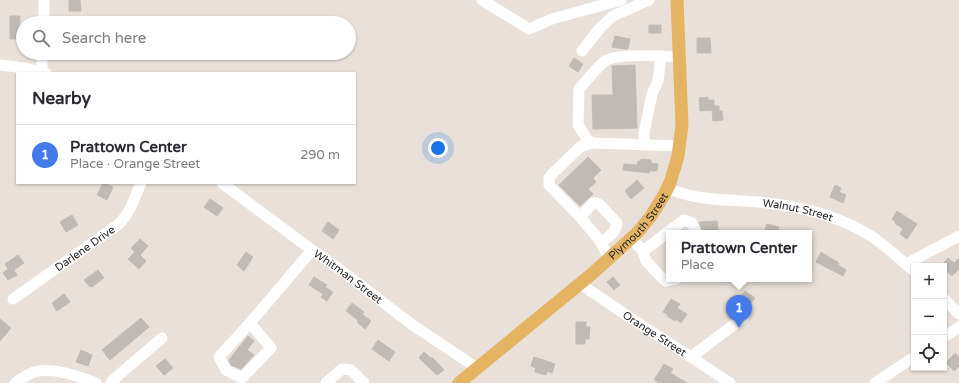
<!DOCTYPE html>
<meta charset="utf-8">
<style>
body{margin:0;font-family:"Varela Round",sans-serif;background:#f7f7f7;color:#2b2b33}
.controls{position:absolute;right:12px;bottom:12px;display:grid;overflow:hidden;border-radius:0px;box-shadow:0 1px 3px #0004}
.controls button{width:36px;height:36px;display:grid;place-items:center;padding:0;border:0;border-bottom:1px solid #e1e1e2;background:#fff;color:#2b2b33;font:20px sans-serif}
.you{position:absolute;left:438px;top:148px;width:14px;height:14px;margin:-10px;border:3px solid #fff;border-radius:50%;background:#1a73e8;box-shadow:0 0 0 6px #1a73e833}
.badge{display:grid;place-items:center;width:26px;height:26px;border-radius:50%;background:#457aea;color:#fff;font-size:13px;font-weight:700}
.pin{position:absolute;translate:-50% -33px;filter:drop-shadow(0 1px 2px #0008)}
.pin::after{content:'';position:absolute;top:21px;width:14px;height:12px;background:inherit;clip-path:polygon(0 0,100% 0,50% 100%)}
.popup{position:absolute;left:666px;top:230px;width:146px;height:52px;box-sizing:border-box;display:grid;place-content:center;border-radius:0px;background:#fff;filter:drop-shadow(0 1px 3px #0005);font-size:13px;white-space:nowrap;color:#7c7c81}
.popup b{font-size:15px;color:#2b2b33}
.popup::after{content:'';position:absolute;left:50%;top:100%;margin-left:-8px;border:8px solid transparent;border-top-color:#fff}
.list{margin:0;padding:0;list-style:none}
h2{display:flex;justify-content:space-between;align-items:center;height:52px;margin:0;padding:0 16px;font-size:17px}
h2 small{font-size:13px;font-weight:400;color:#7c7c81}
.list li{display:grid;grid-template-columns:26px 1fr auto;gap:12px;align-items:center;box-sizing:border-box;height:60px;padding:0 16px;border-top:1px solid #e1e1e2}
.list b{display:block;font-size:15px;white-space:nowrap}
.list p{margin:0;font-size:13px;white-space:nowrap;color:#7c7c81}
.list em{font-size:13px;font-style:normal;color:#7c7c81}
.icon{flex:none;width:22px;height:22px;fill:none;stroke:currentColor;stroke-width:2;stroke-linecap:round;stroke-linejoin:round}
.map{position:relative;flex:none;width:959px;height:383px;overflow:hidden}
.search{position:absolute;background:#fff;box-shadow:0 1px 3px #0004;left:16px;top:16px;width:340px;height:44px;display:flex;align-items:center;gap:10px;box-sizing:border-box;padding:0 14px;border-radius:22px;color:#7c7c81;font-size:15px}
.panel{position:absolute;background:#fff;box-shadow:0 1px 3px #0004;left:16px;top:72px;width:340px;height:112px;border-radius:0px}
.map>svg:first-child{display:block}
</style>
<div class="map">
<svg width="959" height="383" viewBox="0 0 959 383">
<rect width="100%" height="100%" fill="#e8e0d9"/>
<!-- building -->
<g fill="#c0bab6" stroke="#c3bbb3">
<polygon points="69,0 80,0 81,11 69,11"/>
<polygon points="10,16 20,16 19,39 10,39"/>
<rect x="649" y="25" width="12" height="8"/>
<polygon points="615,36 630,39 628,49 624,49 612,47"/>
<polygon points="697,38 710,38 711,53 697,53"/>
<polygon points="574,58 583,64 578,72 569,66"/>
<polygon points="635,65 637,128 593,129 592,95 613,95 612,66"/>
<polygon points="708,97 708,100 714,100 714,106 719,106 719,111 722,111 723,120 713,121 712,110 700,111 699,98"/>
<polygon points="588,157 601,170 593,178 596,182 588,189 593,194 580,206 559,185"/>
<polygon points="641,159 651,160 651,163 658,164 657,171 650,171 649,173 623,170 624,164 637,165 638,161 641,161"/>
<polygon points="637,180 644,188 631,199 625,191"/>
<polygon points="103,183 113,187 107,200 97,195"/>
<polygon points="835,185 841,188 839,192 846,195 843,203 830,197"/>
<polygon points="210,199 223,208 217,216 204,207"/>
<polygon points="897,211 917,224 907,239 900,234 903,229 895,223 896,222 892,219"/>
<polygon points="72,215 78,225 66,232 60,222"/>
<polygon points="717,221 718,231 703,232 699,222"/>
<polygon points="328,222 339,230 333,239 322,231"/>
<polygon points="767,224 779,227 777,233 764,233"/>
<polygon points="140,239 148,246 140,255 146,261 139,269 128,259 135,252 131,248"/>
<polygon points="246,252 253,257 244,271 237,265"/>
<polygon points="821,252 839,263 838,265 846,270 843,276 816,262"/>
<polygon points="18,255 24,263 14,270 17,275 8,280 3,273 8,269 5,264"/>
<polygon points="948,258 954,263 959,258 959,269 952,276 944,269 944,266 941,266"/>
<polygon points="98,270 104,278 92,287 92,286 90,287 84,280"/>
<polygon points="314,277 327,285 325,287 333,292 327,301 321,297 323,294 309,285"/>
<polygon points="613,277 620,285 614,290 607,282"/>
<polygon points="745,291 755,298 745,310 736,303"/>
<polygon points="64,294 70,302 57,311 52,303"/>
<polygon points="671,299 680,304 677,308 687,314 681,323 676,319 675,321 667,316 668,315 663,312"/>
<polygon points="352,303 364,312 362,314 371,321 365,329 357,322 358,320 346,311"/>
<polygon points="141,318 149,327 110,360 102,350"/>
<polygon points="0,319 11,328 0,341"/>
<polygon points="576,322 586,322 586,327 590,327 589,339 585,339 585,344 576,344"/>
<polygon points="248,336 254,341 247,350 254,355 241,369 231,365 229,360"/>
<polygon points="378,340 395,352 389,361 372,349"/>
<polygon points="81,350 92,355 88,366 76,362"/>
<polygon points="424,352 431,358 432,357 444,370 437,375 419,358"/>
<polygon points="955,353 959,357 959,366 954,371 946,363"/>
<polygon points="534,357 555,364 552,373 547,371 546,375 535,372 536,368 531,366"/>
<polygon points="165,359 173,368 164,375 156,366"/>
<polygon points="664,364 673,369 670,373 687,383 660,383 654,380"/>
</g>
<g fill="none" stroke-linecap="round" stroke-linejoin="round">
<!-- minor -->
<g stroke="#fff" stroke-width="11">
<polyline points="482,0 529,29 552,19 621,0"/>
<polyline points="44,23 44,0"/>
<polyline points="582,51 600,28 613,16 649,0"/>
<polyline points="0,65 25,68 46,73"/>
<polyline points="42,72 42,53"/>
<path d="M592,143L587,139L578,125L579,89C586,82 599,64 607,60C620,53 663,56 679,57"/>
<polyline points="644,145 644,133 652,94 658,81 661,56"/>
<path id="s1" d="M222,183L312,250L338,268L414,326L477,368"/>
<path id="s2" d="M668,189C677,192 687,195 697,197C720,201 744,200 767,203C802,207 841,217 871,236C886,246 900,259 914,271"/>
<polyline points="580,217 549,185 549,178 552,174 580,147 592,143 680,146"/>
<polyline points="631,238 643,251 684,220 692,223 696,233"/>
<path d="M601,243C607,238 617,232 617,223L600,205L597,203H593L580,217L600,241L609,258"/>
<polyline points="643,251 646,261 660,276 666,281 676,279"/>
<polyline points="906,264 959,236"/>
<path id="s3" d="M579,283L632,319L691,357L730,383"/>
<path id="s4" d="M13,299L119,224C130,213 135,197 141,183"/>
<polyline points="944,299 959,314"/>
<polyline points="250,323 271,348 242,378 226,370 219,357 250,323 312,250"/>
<polyline points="944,337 959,327"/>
<polyline points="691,357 744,317"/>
<path d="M15,383C21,379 28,374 34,372C54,367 78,376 96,383"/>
<polyline points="111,383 113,380 162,338"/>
<polyline points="326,383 342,369 351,370 364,383"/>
<polyline points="875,383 914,357"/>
</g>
<!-- major -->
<path stroke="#e4b463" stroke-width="13" id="s5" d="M459,383L593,273L638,232L651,216L664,195L670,183L678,156L682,125L677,0"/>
</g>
<g text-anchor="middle" stroke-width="3.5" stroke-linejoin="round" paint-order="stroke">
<!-- street labels -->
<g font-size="11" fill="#272727" stroke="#fff">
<text dy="4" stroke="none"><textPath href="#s2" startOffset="132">Walnut Street</textPath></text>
<text dy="4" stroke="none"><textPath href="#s5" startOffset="239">Plymouth Street</textPath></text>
<text dy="4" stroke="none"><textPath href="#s4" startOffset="88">Darlene Drive</textPath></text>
<text dy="4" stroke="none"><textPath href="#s1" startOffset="157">Whitman Street</textPath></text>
<text dy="4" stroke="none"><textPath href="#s3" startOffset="91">Orange Street</textPath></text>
</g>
</g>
</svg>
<div class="controls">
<button>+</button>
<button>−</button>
<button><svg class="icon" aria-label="locate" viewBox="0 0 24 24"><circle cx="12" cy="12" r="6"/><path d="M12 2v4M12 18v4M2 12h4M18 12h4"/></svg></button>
</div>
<div class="you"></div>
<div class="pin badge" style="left:739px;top:328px">1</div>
<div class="popup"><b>Prattown Center</b>Place</div>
<div class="search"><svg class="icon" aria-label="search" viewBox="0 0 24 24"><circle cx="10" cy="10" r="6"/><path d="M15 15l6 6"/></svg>Search here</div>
<section class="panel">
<h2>Nearby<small></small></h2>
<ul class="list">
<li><span class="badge">1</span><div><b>Prattown Center</b><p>Place · Orange Street</p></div><em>290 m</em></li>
</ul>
</section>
</div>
